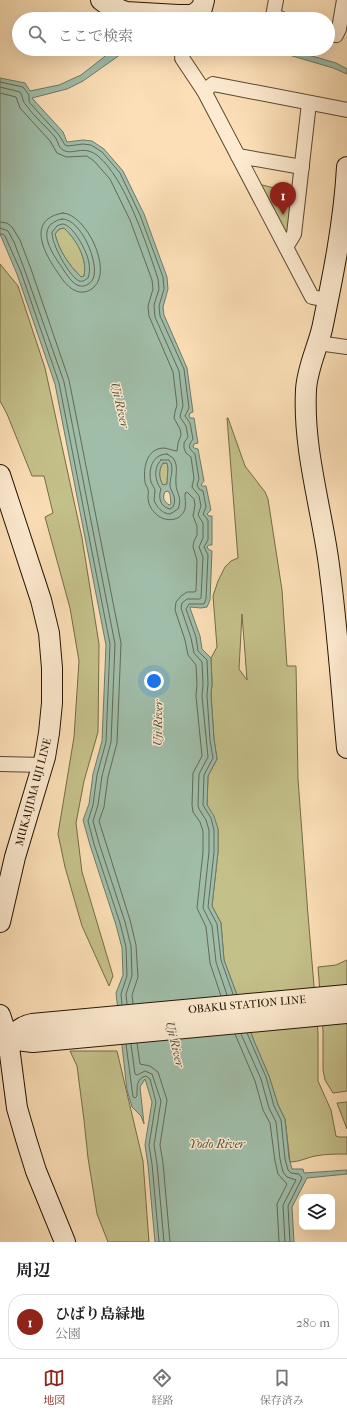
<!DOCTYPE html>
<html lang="ja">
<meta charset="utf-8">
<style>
body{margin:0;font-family:"IM FELL French Canon","Noto Serif JP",serif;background:#f2f2f2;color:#202124}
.controls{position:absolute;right:12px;bottom:12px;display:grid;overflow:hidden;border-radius:8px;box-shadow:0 4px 16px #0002}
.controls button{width:36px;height:36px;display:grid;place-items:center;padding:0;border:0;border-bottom:1px solid #e0e0e0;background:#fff;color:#202124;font:20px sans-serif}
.you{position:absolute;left:154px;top:681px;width:14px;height:14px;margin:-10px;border:3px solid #fff;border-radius:50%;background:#1a73e8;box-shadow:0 0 0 6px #1a73e833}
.badge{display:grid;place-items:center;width:26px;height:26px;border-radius:50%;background:#8f2418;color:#fff;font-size:13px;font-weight:700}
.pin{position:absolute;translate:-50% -33px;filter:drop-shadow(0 1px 2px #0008)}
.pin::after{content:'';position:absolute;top:21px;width:14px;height:12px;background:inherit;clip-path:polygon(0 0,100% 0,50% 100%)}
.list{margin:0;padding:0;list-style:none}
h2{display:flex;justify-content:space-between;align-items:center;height:52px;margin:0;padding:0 16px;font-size:17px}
h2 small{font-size:13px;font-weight:400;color:#757577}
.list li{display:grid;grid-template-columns:26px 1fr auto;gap:12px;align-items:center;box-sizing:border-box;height:56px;margin:0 8px 8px;padding:0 8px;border:1px solid #e0e0e0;border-radius:16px}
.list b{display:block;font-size:15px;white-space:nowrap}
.list p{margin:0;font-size:13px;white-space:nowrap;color:#757577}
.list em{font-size:13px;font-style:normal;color:#757577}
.icon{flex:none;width:22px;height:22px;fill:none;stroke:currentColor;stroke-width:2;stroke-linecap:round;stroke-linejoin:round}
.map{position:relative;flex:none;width:347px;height:1242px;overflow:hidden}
.search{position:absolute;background:#fff;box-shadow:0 4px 16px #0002;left:12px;right:12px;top:12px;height:44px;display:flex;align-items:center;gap:10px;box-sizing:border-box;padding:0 14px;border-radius:22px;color:#757577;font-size:15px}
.sheet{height:116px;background:#fff}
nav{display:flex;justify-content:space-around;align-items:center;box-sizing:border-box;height:56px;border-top:1px solid #e0e0e0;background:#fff;font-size:11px;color:#757577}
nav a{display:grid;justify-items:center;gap:2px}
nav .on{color:#8f2418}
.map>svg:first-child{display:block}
</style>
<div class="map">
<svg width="347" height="1242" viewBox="0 0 347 1242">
<rect width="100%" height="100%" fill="#fcdfb7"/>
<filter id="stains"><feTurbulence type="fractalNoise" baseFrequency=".005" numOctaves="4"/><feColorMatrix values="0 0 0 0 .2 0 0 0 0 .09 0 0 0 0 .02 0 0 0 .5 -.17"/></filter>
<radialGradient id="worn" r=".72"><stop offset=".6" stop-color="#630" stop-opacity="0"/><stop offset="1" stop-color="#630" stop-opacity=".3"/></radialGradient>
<!-- green -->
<g fill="#c4c08a" stroke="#746b46" fill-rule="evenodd">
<polygon points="258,184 295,193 290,232 282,232"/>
<path d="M64,228C76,239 88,259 84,276L81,277C69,265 59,251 55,234L59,229Z"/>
<polygon points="0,264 18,286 45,368 82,538 99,644 98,732 84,781 76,823 82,872 113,976 109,986 82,926 65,867 58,834 74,737 79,661 70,608 45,517 53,513 44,476 32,476 7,414 0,401"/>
<path d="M227,418H228L245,466L265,492L268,499L282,590L287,666H296L298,779L308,915L318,1033V1081L331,1110L336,1136L339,1137H347V1154C336,1154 326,1154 315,1156C306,1158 299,1162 290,1162L285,1119L278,1105L269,1076L254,1041L224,960L221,923L212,906L218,852V829L207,805L208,776L217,759L214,739L211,695L212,684L211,658L217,647L213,596L218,581L225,567L231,561L238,558ZM242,614L247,680L239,669Z"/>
<path d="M163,463H167L168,468L167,484L163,485C159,479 158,470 163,463Z"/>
<polygon points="347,960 347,1091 333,1093 325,1080 323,1070 323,1031 318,967 336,965"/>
<polygon points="70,1051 117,1051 143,1161 149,1242 108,1242 97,1214 88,1158 84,1120 77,1066"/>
<polygon points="347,1102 347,1129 337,1103"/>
</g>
<!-- water -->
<g fill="#a0bda9" stroke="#6e7a67" fill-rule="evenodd">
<path d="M118,49H131L124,52L83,81L67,89L32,98L63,132L67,142L83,140L92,141L104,149L123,171L144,214L167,277L168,289L163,307L164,315L187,368L193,412L190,413L189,416L190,418H194L198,443L194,444L193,447L194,448L198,449L204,481L201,485L202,486H206L211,510L207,514L209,516H212V545H209L207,547L208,549L212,551L210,600L207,607L201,608L190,607V608L200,636L202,649L211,658L212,684L211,695L214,739L217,759L208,776L207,805L214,816L218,829V852L212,906L221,923L224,960L254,1041L269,1076L278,1105L285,1119L289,1158L292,1169H303L304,1173L347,1170V1174L307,1178L292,1207L294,1242H155L148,1165L145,1145L152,1102L145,1079L140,1087L144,1124L141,1116L132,1107L127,1090L116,993L123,975L122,948L116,925L90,845L83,820L89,804L93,774L102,741L106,645L55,384L17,274L0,234V78L25,83L30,91L59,85L81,75L108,54ZM64,228C76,239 88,259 84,276L81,277C69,265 59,251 55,234L59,229ZM163,463H167L168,468L167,484L163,485C159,479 158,470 163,463ZM168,491L170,494L171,504L169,505C164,501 162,498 165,492Z"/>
<polygon points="269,49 288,49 336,63 347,69 347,74 333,68"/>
</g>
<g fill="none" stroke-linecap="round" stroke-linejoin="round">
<!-- shore -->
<g stroke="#626a56" stroke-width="1">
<path d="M0,82L23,87L29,95V102L59,135L65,145L68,146L83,144L91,145L102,152L120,173L140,215L163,277L164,289L159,306L160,316L184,369L189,408L185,416L190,423L193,439C188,446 188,448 195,454L199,479L197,485L199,489L203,491L206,507L203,514L208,520V540L204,547L208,555L206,599L204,604H189L186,609L196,637L198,651L207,660L208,684L207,695L210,740L213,758L204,775L203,805L211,818L214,830V852L208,907L217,924L221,960L233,994"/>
<path d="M0,87L20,92C23,96 22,101 26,105C34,117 46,126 55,137C58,141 58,147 63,150C73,156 83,144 98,156C125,178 147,245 158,279L159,289L154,305L155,317L179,371L183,406L181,412L180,417L186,426L188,437L184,443V448L186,453L191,457L194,478L192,487L199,496L201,506L198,515L203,523V538L199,547L203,557L201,598L200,599H187L182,603L181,608L191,638L194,653L202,662L203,684L202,696L208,757L199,774L198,805L199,809L206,820L209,830V852L203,908L212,926L216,962L227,995"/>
<path d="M0,93L16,97L20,108L50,141L57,153L66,157L87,156L94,161L110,179L130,220L152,280L153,289L148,306L149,316L173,372L177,405L175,412L174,418L180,429L181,435L178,443L177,451C173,451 168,448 163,448C146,449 143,469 145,482C145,485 148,487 148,490C149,492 148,494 148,496C148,503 150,508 155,513C163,522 180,523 185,509C186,504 185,499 185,494L186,492L188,493L194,499L195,505L193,516L197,526V535L194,541L193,547L197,560L196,591L194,592H187L181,596L176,602L175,610L185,640L188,655L196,665L197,684L196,696L202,756L193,773L192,805L193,812L200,822L203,831V852L197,908L206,927L210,963L221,996"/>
<path d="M63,213C86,214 113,270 94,287C89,292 81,294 74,290C66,286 61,277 56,270C43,251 27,219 63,213Z"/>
<path d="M62,219C81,218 100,264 93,279C90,285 82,288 77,285C70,281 65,272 61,266C51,252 34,225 62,219Z"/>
<polyline points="0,222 7,223 12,227 20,240 31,269 69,380 121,643 117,743 108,777 104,807 99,821 130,920 136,945 138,977 132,995 133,1004"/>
<path d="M63,224C73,225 86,250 88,259C90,266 90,272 88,278C85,280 83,282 79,281C69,276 51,243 52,232L57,226Z"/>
<polyline points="0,228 8,231 14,242 25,271 64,382 115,644 111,742 102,776 98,805 93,821 99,843 125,922 131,946 132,976 126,994 127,1004"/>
<polyline points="0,234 3,234 5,236 21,272 59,383 110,644 106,742 97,775 93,805 88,821 94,844 120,923 126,947 127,976 121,994 122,1005"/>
<path d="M167,454L173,458C179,466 175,474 176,484C176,493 183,498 178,509L170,514C163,514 156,507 154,500C154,497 155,494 155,491C155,488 152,485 151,482C148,470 152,454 167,454Z"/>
<path d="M161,460H169C175,467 170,477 170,485C170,492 178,496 173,507L170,509C160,507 158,497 161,489C155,481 153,468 161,460Z"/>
<polyline points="247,1033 266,1077 274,1106 281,1120 285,1159 288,1170 291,1173 299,1174 302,1178 288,1206 290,1242"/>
<polyline points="235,1034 255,1081 263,1110 270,1123 275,1161 278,1174 287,1184 277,1204 279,1242"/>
<polyline points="241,1034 261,1079 269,1108 276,1122 280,1159 283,1172 287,1177 296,1180 283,1205 285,1242"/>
<polyline points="137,1043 140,1064 150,1066 158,1072 167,1100 160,1145 163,1163 170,1242"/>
<path d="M126,1044L133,1097L135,1098L137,1096C137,1088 136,1078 146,1076L150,1079L156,1102L149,1145L152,1164L159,1242"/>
<polyline points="131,1044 135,1074 137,1075 145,1071 152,1074 161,1101 154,1145 157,1164 164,1242"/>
</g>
<!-- street casing -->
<g stroke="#5a4830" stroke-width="16">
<g id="street">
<polyline points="276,0 273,16 282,19"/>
<polyline points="328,34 336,35 339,29 344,0"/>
<polyline points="182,58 204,91"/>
<polyline points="238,156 302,167"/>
<polyline points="286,247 294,234 309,103"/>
<polyline points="327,300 312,297 204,91 213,84 347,110"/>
<polyline points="318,343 347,347"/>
<polyline points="0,764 43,765"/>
</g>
</g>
<!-- secondary casing -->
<g stroke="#241603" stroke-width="22">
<g id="secondary">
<polyline points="101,0 108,5 126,12 178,15 193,15 202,8 204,0"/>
<path d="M347,167C344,222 333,276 322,329C317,349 307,369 306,390C303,447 320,503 328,558C337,621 341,685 347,748"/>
<polyline points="0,475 41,600 49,633 52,668 52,703 49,733 45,757 15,857 0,922"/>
<polyline points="0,1015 8,1039 17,1108 26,1139 36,1171 65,1242"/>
<polyline points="8,1039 33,1042 347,1013"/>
<path d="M0,1042C12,1038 19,1026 32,1024L347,995"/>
</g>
</g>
<!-- street -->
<use href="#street" stroke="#fdead0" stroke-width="14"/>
<!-- secondary -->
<use href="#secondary" stroke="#fdead0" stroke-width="20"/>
</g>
<g text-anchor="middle" stroke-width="3" stroke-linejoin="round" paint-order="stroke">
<!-- street labels -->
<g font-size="11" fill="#241603" stroke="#fdead0">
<text transform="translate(33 792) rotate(-75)" y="4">MUKAIJIMA UJI LINE</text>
<text transform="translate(247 1004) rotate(-5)" y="4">OBAKU STATION LINE</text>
</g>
<!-- water labels -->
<g font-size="12" font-style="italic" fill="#4f503d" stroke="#fdead0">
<text transform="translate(120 405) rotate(77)" y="4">Uji River</text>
<text transform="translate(158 723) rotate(-89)" y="4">Uji River</text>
<text transform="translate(175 1044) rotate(77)" y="4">Uji River</text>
<text x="217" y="1148">Yodo River</text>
</g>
</g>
<rect width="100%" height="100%" filter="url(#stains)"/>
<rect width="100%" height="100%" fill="url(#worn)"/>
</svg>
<div class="controls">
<button><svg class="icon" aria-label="layers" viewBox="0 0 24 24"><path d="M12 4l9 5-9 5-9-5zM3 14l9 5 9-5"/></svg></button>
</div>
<div class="you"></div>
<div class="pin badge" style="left:283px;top:215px">1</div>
<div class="search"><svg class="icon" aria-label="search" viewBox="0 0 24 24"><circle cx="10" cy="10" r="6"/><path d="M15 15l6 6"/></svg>ここで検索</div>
</div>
<section class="sheet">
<h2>周辺<small></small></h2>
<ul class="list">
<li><span class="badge">1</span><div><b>ひばり島緑地</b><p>公園</p></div><em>280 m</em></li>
</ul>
</section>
<nav>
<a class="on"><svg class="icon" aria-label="map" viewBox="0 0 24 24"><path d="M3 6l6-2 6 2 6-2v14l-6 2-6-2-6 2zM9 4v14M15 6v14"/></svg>地図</a>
<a><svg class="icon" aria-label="directions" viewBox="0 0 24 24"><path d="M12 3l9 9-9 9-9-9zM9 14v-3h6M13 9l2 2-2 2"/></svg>経路</a>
<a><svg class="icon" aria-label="saved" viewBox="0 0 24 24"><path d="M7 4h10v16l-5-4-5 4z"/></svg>保存済み</a>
</nav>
